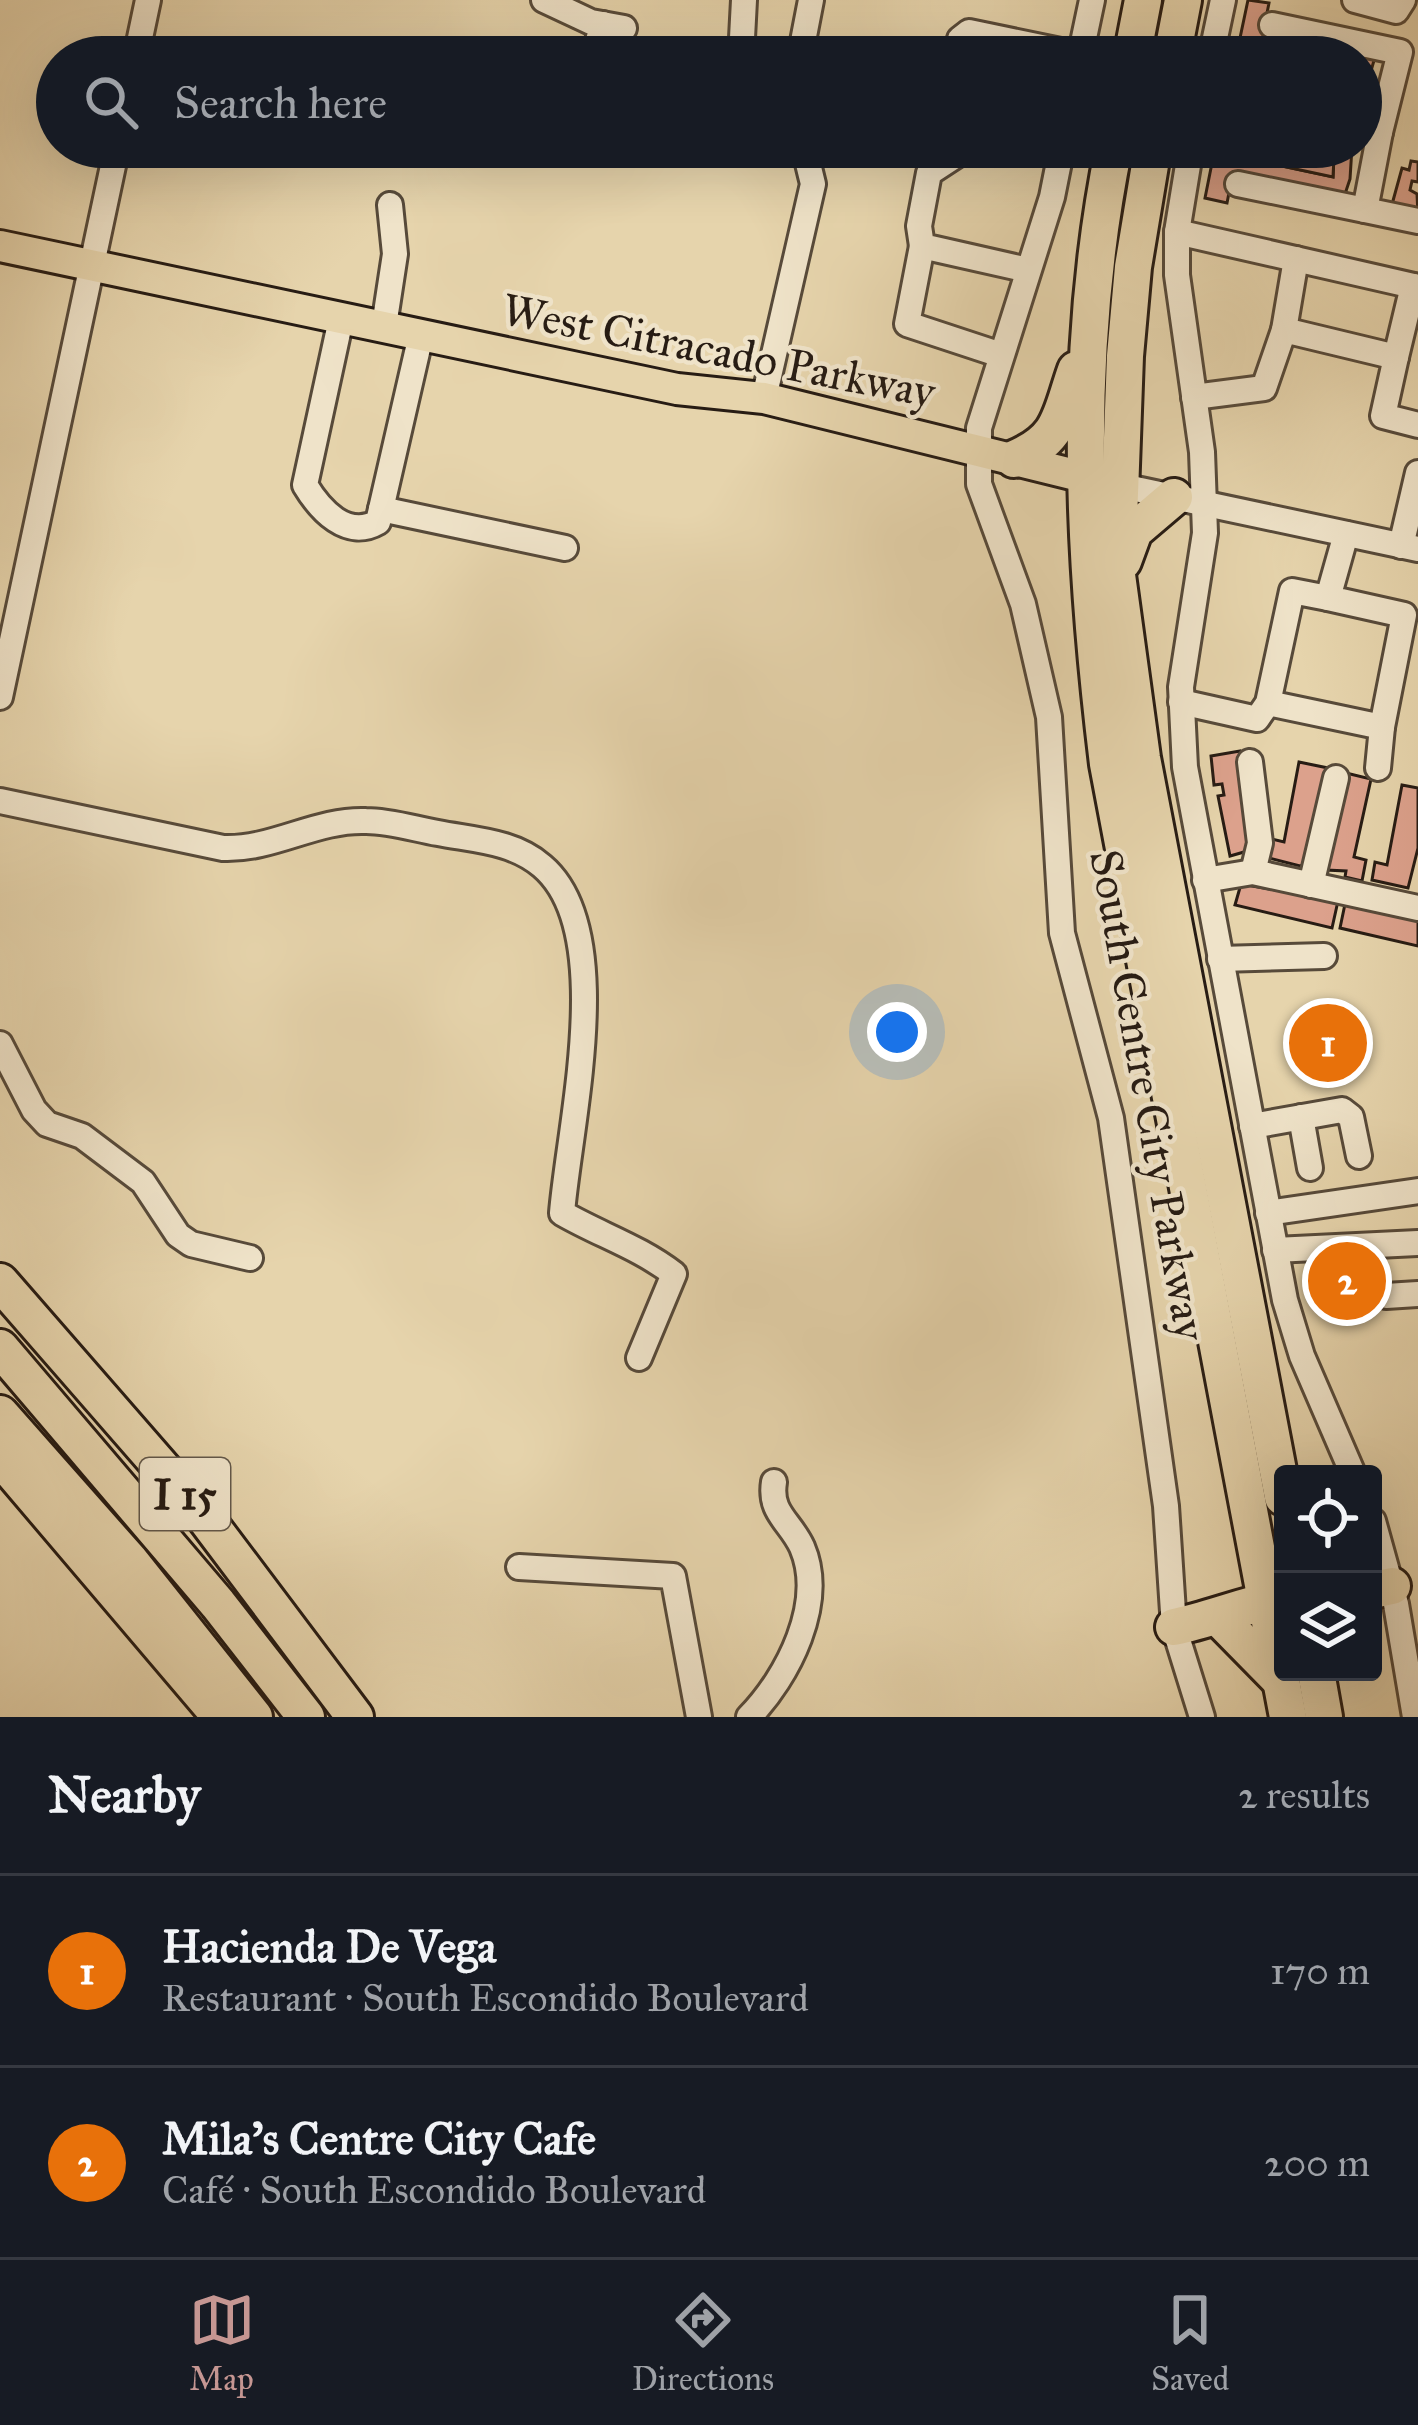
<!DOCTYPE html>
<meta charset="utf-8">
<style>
body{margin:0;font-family:"IM FELL Great Primer",serif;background:#20242c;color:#f1f3f6}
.controls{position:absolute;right:36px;bottom:36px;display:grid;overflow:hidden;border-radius:12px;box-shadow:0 12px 48px #0002}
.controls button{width:108px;height:108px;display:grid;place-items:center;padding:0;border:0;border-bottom:3px solid #363941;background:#171b24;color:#f1f3f6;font:60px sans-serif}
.you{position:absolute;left:897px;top:1032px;width:42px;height:42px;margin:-30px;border:9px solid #fff;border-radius:50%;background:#1a73e8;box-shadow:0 0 0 18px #1a73e833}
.badge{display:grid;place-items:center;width:78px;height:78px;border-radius:50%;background:#c59692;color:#fff;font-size:39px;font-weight:700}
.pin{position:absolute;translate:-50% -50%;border:6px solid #fff;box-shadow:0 3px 12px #0006}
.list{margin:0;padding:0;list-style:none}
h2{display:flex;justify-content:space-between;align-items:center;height:156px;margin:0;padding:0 48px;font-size:51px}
h2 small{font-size:39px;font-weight:400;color:#9ea1a6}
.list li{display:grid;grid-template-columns:78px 1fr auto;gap:36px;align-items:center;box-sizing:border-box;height:192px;padding:0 48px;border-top:3px solid #363941}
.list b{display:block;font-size:45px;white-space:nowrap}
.list p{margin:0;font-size:39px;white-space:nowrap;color:#9ea1a6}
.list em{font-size:39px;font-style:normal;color:#9ea1a6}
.icon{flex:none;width:66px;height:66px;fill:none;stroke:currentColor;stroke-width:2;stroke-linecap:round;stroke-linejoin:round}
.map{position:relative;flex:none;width:1418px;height:1717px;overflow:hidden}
.search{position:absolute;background:#171b24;box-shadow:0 12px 48px #0002;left:36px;right:36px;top:36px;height:132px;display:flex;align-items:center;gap:30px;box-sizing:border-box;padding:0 42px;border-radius:66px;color:#9ea1a6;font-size:45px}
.sheet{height:540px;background:#171b24}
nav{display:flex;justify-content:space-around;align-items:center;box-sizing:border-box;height:168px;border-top:3px solid #363941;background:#171b24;font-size:33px;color:#9ea1a6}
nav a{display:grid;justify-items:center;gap:6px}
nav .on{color:#c59692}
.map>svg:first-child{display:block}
</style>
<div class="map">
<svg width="1418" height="1717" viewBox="0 0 1418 1717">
<rect width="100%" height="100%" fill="#e6d4ac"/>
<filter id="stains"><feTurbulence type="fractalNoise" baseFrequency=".00167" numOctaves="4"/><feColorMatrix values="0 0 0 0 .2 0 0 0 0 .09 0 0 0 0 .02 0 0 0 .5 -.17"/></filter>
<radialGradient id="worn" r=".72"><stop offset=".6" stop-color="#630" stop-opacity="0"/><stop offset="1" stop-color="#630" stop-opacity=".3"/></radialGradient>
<!-- building -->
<g fill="#dca18c" stroke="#271c14" stroke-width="3">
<polygon points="1248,0 1269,3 1263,33 1375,57 1361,106 1361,57 1294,57 1259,50 1236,57"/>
<polygon points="1228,147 1235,156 1333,177 1334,157 1286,147 1352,147 1350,179 1344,197 1233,172 1227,203 1205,198 1215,148"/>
<polygon points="1228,147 1286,147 1334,157 1333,177 1235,156"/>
<polygon points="1411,161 1418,162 1418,182 1412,181 1410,190 1417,194 1418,215 1391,208 1402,168 1409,170"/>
<polygon points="1240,751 1254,833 1251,850 1230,856 1218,796 1224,795 1222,784 1214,785 1211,756"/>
<polygon points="1299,762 1328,768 1306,864 1300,866 1269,858 1272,839 1284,842"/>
<polygon points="1346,773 1371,779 1354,857 1366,860 1362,881 1345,877 1346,871 1326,870"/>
<polygon points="1402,785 1418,788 1418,848 1408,888 1372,880 1375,862 1387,865"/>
<polygon points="1241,884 1338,901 1332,928 1235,905"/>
<polygon points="1345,904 1418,919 1418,946 1340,928"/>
</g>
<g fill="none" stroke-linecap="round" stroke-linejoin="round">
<!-- minor casing -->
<g stroke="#574a3a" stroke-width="30">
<g id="minor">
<polyline points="544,0 591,22 624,28"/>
<polyline points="1355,0 1396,11 1403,0"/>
<polyline points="1272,25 1400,52 1380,132 1361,128"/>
<polyline points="136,57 148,0"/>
<polyline points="593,57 603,24"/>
<polyline points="741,57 744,0"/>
<polyline points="800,57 811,0"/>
<polyline points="956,57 960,39 969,32 1080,55"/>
<polyline points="1080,57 1092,0"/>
<polyline points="1211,57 1223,0"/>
<polyline points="1380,132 1365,210 1418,221"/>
<polyline points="958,147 955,156 929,173 919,226 922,246 1028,270"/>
<polyline points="1062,147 1052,197 979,428 979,484 1023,604 1049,717 1062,933 1111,1118 1166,1506 1174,1627 1202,1717"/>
<polyline points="1191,147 1177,232 1177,275 1202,452 1205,533 1181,687 1185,767 1285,1300 1302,1356 1353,1474"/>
<polyline points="1238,184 1365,210"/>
<polyline points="1177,232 1418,287"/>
<polyline points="922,246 907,324 1001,355"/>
<path d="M341,319L305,485C320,510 347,540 378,522L421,335"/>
<polyline points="384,326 395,254 390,205"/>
<polyline points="1284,330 1296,259"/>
<polyline points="1396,357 1413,286"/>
<polyline points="1194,397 1264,388 1284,330 1396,357 1383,416 1418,425"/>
<polyline points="764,398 813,184 804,147"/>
<polyline points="1117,485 1418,549"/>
<polyline points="381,509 565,548"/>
<polyline points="1401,546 1418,473"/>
<polyline points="0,697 117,147"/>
<polyline points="1181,702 1257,719 1268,703 1292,591 1328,598"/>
<polyline points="1268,703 1382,727 1404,615 1328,598 1346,534"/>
<polyline points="1250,762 1260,843 1253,872"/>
<polyline points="1378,768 1382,727"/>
<path d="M0,801L223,848C273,850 316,819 366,821C390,821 415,829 438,833C474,840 513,841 542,866C618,930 569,1125 562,1213C600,1235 639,1247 674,1274L639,1358"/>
<polyline points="1205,880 1253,872 1418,908"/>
<polyline points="1311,885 1336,778"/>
<polyline points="1220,959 1324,956"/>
<polyline points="0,1044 34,1110 47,1124 82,1136 143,1182 178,1235 191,1244 250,1258"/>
<polyline points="1301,1117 1310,1168"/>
<polyline points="1252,1126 1342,1110 1351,1117 1359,1156"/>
<polyline points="1268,1213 1418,1191"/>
<polyline points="1275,1250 1418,1243"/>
<polyline points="1386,1296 1418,1294"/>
<polyline points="1373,1521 1396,1604 1415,1717"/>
<polyline points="519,1567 673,1576 699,1717"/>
<path d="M749,1717C788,1677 826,1603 802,1547C790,1521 769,1513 774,1482"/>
</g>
</g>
<!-- major casing -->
<g stroke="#271c14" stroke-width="36">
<polyline id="major" points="0,246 677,389 764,398 1108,483"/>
</g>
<!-- highway casing -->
<g stroke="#271c14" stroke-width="42">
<g id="highway">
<polyline points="1132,57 1143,0"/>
<polyline points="1172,57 1183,0"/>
<path d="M1114,147C1072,352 1083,558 1108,764L1288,1717"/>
<polyline points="1153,147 1133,267 1125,356 1117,575 1142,758 1283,1497"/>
<path d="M1014,459C1062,439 1060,415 1076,370"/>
<polyline points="1123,561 1134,531 1174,497"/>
<polyline points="0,1282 203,1515 355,1717"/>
<polyline points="0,1348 218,1604 306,1717"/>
<polyline points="0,1414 130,1561 254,1717"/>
<polyline points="0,1457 221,1717"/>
<polyline points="1373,1590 1392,1586"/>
<polyline points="1225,1624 1280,1680"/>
<path d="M1174,1627C1212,1619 1244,1605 1283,1598"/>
<polyline points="1316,1672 1324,1717"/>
</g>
</g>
<!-- minor -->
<use href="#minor" stroke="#efe3c9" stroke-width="24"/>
<!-- major -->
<use href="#major" stroke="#e6d4ac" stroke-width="30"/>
<!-- highway -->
<use href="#highway" stroke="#e6d4ac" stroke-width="36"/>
</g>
<g text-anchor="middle" stroke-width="9" stroke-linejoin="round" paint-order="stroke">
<!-- shield labels -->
<rect fill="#efe3c9" stroke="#63584a" stroke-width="3" x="140" y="1458" width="90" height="72" rx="9"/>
<g font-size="42" font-weight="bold" fill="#271c14">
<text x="185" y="1509">I 15</text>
</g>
<!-- street labels -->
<g font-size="45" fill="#271c14" stroke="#efe3c9">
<text transform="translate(719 350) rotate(11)" y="16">West Citracado Parkway</text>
<text transform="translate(1149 1095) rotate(80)" y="16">South Centre City Parkway</text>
</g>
</g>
<rect width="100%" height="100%" filter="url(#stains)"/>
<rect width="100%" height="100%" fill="url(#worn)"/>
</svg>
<div class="controls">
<button><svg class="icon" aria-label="locate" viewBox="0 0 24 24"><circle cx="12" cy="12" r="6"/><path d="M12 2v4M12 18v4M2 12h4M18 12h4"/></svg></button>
<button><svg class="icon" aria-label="layers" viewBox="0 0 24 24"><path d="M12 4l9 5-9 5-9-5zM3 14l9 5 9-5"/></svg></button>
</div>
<div class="you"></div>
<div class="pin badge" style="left:1328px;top:1043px;background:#e8710a">1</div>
<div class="pin badge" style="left:1347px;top:1281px;background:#e8710a">2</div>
<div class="search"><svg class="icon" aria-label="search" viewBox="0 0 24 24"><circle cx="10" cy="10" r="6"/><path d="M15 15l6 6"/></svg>Search here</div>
</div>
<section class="sheet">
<h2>Nearby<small>2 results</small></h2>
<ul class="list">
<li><span class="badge" style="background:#e8710a">1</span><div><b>Hacienda De Vega</b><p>Restaurant · South Escondido Boulevard</p></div><em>170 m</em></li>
<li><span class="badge" style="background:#e8710a">2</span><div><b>Mila's Centre City Cafe</b><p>Café · South Escondido Boulevard</p></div><em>200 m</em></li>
</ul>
</section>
<nav>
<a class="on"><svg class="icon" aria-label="map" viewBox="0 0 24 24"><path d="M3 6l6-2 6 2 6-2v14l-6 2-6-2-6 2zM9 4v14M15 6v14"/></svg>Map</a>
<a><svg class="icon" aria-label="directions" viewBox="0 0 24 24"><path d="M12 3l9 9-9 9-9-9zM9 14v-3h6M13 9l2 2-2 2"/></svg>Directions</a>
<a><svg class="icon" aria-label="saved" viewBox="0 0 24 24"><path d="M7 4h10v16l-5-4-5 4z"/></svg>Saved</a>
</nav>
